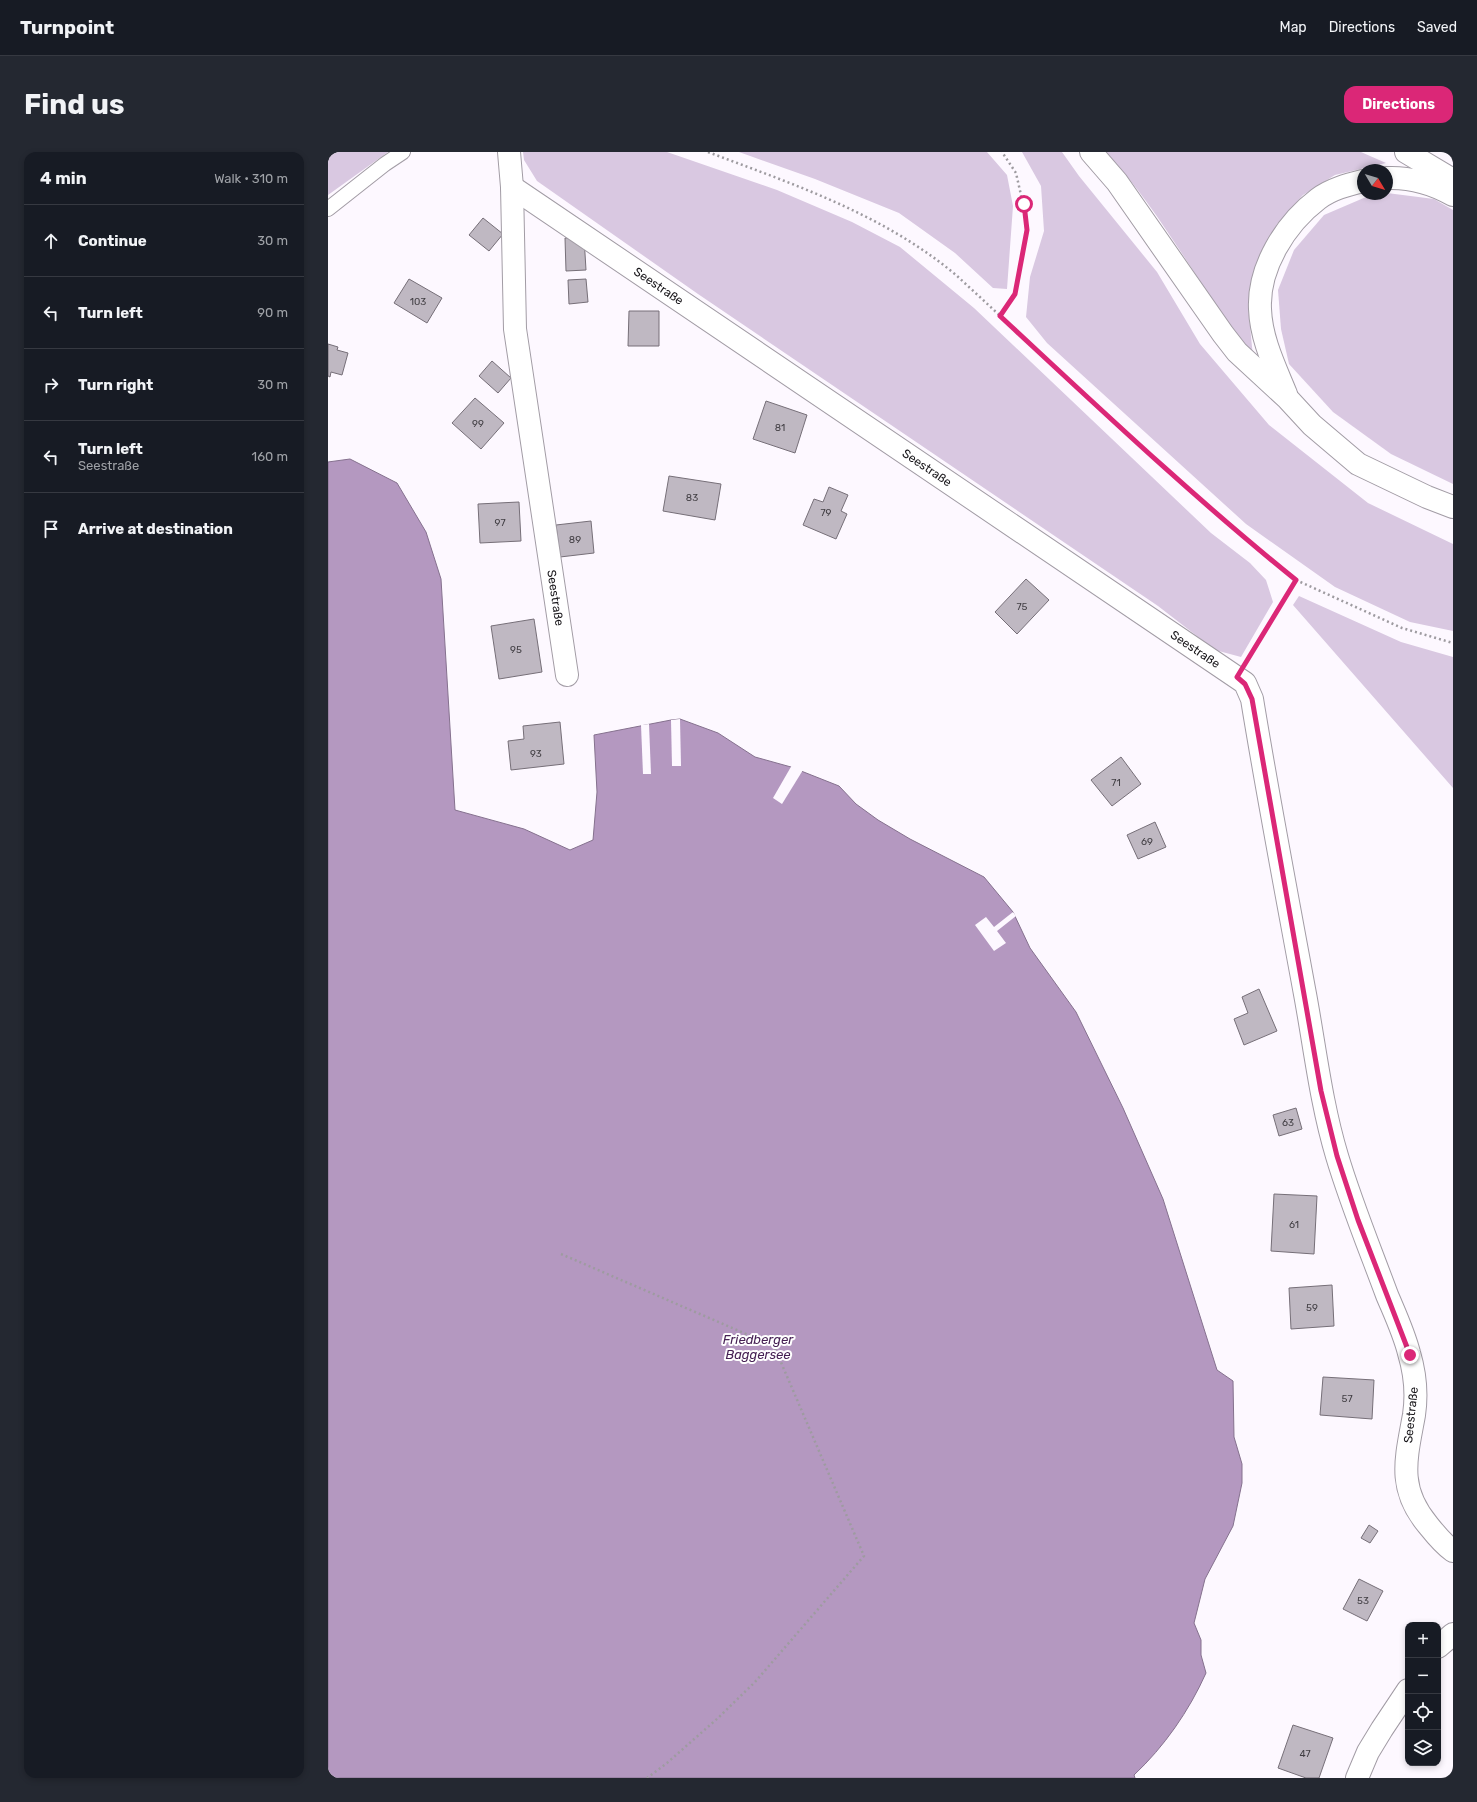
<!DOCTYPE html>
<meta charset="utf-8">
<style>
body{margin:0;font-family:Rubik,sans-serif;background:#242831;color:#f1f3f6}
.controls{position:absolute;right:12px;bottom:12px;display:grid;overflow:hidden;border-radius:8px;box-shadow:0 2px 6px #0003}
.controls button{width:36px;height:36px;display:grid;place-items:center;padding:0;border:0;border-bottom:1px solid #363941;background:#171b24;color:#f1f3f6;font:20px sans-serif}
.compass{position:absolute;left:1029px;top:12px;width:36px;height:36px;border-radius:50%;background:#171b24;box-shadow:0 2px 6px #0003;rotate:128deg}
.stop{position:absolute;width:12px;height:12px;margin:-9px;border:3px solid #db2777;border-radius:50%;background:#fff}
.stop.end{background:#db2777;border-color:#fff;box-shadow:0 1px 4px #0008}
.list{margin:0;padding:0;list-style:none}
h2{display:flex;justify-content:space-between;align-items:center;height:52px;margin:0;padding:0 16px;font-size:17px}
h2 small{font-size:13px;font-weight:400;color:#9ea1a6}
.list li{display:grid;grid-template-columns:26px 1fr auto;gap:12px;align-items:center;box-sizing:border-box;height:72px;padding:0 16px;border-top:1px solid #363941}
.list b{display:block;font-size:15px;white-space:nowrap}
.list p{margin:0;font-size:13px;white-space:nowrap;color:#9ea1a6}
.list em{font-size:13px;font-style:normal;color:#9ea1a6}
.icon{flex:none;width:22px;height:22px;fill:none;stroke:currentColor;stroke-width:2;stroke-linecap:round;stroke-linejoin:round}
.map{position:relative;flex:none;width:1125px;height:1626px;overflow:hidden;border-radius:12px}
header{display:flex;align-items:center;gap:24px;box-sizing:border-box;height:56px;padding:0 20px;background:#171b24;border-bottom:1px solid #363941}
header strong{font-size:19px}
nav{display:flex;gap:22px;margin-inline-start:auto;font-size:14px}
.intro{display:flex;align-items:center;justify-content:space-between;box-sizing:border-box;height:96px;padding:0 24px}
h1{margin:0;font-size:28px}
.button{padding:10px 18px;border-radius:12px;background:#db2777;color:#fff;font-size:14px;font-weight:700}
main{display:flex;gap:24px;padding:0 24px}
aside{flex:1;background:#171b24;border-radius:12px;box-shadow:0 2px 6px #0003}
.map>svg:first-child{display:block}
</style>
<header>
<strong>Turnpoint</strong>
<nav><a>Map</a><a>Directions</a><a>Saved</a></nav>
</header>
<div class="intro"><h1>Find us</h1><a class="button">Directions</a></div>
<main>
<aside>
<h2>4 min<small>Walk · 310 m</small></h2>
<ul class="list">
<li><svg class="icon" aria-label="ahead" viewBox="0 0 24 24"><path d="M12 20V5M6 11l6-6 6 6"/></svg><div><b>Continue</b></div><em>30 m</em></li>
<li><svg class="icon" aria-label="left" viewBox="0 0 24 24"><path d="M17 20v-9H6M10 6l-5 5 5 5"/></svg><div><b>Turn left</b></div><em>90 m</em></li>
<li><svg class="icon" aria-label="right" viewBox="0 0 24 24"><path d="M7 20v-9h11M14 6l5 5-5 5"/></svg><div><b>Turn right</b></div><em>30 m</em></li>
<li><svg class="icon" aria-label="left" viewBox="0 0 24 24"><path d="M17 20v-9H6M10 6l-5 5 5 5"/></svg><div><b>Turn left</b><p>Seestraße</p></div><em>160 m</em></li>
<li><svg class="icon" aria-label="arrive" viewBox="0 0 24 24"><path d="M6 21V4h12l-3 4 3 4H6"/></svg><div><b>Arrive at destination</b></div></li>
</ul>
</aside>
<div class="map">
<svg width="1125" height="1626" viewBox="0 0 1125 1626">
<rect width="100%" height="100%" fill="#fdf8ff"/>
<!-- green -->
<g fill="#d9c8e1">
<polygon points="0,0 60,0 0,43"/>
<polygon points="195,0 339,0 449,38 524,70 572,95 646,156 883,381 922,411 938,428 945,450 913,505 887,498 830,454 370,142 209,29 196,8"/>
<polygon points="411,0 659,0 679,23 685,54 679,137 665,136 627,101 571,61 487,27"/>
<polygon points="694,0 734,0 751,24 829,120 872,192 941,273 1040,351 1125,392 1125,479 1082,470 1007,435 918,372 719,191 698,165 702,125 716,79 713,34"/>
<path d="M778,0H1033L1058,11L1007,23L975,43L949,72L929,111L920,153L925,205C909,182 893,160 878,138C846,90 817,42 778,0Z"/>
<polygon points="1059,41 1106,47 1125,58 1125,332 1063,302 1005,260 961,212 953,177 950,138 966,98 996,63 1045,42"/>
<polygon points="971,444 1073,490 1125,505 1125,636 965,453"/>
</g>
<!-- water -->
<path fill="#b498c0" stroke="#85718e" d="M22,307L69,331L98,380L113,427L127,658L196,677L242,698L265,688L269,640L266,583L343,568L352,567L390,581L427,605L463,615L511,634L528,652L550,668L582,687L656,725L685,760L702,796L748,860L795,956L835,1047L889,1218L905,1229L906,1285L914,1312V1331L905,1374L877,1427L866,1471L873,1488V1503L878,1521C861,1559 836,1595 806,1623L807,1626H0V310Z"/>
<!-- pier -->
<g fill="#fdf8ff">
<polygon points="352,567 353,614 344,614 343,568"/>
<polygon points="321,572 323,622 315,622 313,573"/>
<polygon points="464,613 475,618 454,652 445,646"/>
<polygon points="685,760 688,764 669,779 678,791 666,799 647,773 658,765 666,775"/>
</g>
<!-- building -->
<g fill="#bfb8c2" stroke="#766f78">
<polygon points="155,66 175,82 161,99 141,83"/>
<polygon points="256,85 258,118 238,119 237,86"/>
<polygon points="81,127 114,146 99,171 66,151"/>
<polygon points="258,127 260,150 241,152 240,128"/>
<polygon points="301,159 331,159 331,194 300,194"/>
<polygon points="0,192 10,195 9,198 20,201 14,223 3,220 2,225 0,224"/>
<polygon points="164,209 183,226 170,241 151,224"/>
<polygon points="147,246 176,271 153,297 124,271"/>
<polygon points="438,249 479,263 467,301 425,287"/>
<polygon points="341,324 393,332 387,368 335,359"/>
<polygon points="501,335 520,343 513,359 519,362 508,387 475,373 486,347 495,350"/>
<polygon points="191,350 193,389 152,391 150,352"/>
<polygon points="263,369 266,401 232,405 228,373"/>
<polygon points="698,427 721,448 689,482 667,460"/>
<polygon points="206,467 214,520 171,527 163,474"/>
<polygon points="232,570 236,612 183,618 180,589 196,587 195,574"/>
<polygon points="793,605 813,632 784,654 763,628"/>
<polygon points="827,670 838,695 810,707 799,683"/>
<polygon points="931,837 949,879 916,893 906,867 920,861 914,845"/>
<polygon points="968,956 974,977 951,984 945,963"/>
<polygon points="946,1042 989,1044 986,1102 943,1099"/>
<polygon points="1004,1133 1006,1174 963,1177 961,1136"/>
<polygon points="995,1225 1046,1228 1044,1267 992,1263"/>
<polygon points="1041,1373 1050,1379 1042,1391 1033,1386"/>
<polygon points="1031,1427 1055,1439 1039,1469 1015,1457"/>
<polygon points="965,1573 1005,1586 991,1626 978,1626 950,1616"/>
</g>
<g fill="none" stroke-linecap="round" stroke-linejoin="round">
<!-- lane casing -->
<g stroke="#a29ca5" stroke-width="16">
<polyline id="lane" points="0,57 57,12 75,0"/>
</g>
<!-- street casing -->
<g stroke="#a29ca5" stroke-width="24">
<g id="street">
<path id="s1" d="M181,0L184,35L187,177L239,523"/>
<path id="s2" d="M184,35L917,531L924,547C940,645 959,744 977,842C987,896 993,951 1009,1004C1023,1051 1042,1097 1059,1143C1067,1162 1076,1181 1081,1201C1087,1221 1089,1243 1086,1263C1078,1307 1069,1336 1100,1373C1108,1383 1115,1392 1125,1399"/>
<polyline points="1110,1495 1125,1482"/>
<polyline points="1029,1626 1040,1600 1054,1577 1080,1538"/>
</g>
</g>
<!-- primary casing -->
<g stroke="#a29ca5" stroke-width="24">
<g id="primary">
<polyline points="763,0 789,30 895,182 909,200 960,247 984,273 1030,312 1099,345 1125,355"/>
<polyline points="1078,0 1125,28"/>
<path d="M1059,26C1084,25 1104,31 1125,43"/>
<path d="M958,242C947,215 933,187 932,157C930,116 957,72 990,47C1003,37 1019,33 1035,29"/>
</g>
</g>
<!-- path -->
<g stroke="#9e9ba0" stroke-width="2.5" stroke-dasharray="2 3" stroke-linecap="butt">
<path d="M380,0C467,33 555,62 628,123L863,340L915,385L968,428L1074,476L1125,491"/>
<polyline points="672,164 687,142 699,78 695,52 688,21 674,0"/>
<polyline points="922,504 968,428"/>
<polyline points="233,1102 446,1194 536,1404 427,1530 390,1566 339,1611 319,1626"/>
</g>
<!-- lane -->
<use href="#lane" stroke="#fff" stroke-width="14"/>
<!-- street -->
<use href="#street" stroke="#fff" stroke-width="22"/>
<!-- primary -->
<use href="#primary" stroke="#fff" stroke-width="22"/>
</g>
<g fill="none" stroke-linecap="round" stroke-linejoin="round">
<!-- route -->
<path stroke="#db2777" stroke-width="5" d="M696,52L699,78L687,142L672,164C769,254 865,345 968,428L909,525L917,532L924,547L993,939L1009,1004L1030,1068L1082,1203"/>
</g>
<g text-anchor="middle" stroke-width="4" stroke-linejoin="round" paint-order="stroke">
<!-- number labels -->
<g font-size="10" fill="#413e43">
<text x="90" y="153">103</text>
<text x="150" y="275">99</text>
<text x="452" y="279">81</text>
<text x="364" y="349">83</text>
<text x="498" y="364">79</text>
<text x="172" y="374">97</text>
<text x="247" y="391">89</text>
<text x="694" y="458">75</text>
<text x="188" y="501">95</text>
<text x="208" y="605">93</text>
<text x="788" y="634">71</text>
<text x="819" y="693">69</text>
<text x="960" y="974">63</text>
<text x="966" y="1076">61</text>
<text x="984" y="1159">59</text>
<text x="1019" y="1250">57</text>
<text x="1035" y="1452">53</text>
<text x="977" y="1605">47</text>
</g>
<!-- street labels -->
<g font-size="12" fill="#171519" stroke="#fff">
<text dy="4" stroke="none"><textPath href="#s2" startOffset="177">Seestraße</textPath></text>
<text dy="4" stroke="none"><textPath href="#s2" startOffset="501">Seestraße</textPath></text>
<text dy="4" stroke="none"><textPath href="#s1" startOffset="449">Seestraße</textPath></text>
<text dy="4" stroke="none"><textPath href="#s2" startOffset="825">Seestraße</textPath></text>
<text transform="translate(1083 1263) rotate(-84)" y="4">Seestraße</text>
</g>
<!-- water labels -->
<g font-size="13" font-style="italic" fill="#462154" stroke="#fff">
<text x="430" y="1192">Friedberger<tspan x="430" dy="15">Baggersee</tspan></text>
</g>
</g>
</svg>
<div class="controls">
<button>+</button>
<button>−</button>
<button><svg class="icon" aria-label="locate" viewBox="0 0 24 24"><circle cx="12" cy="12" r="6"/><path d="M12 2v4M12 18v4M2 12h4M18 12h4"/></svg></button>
<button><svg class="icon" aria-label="layers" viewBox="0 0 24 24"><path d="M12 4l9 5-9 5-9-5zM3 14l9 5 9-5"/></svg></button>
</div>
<svg class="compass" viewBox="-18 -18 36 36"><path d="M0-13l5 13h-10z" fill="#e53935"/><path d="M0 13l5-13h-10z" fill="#9ea1a6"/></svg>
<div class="stop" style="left:696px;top:52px"></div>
<div class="stop end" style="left:1082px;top:1203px"></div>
</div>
</main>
